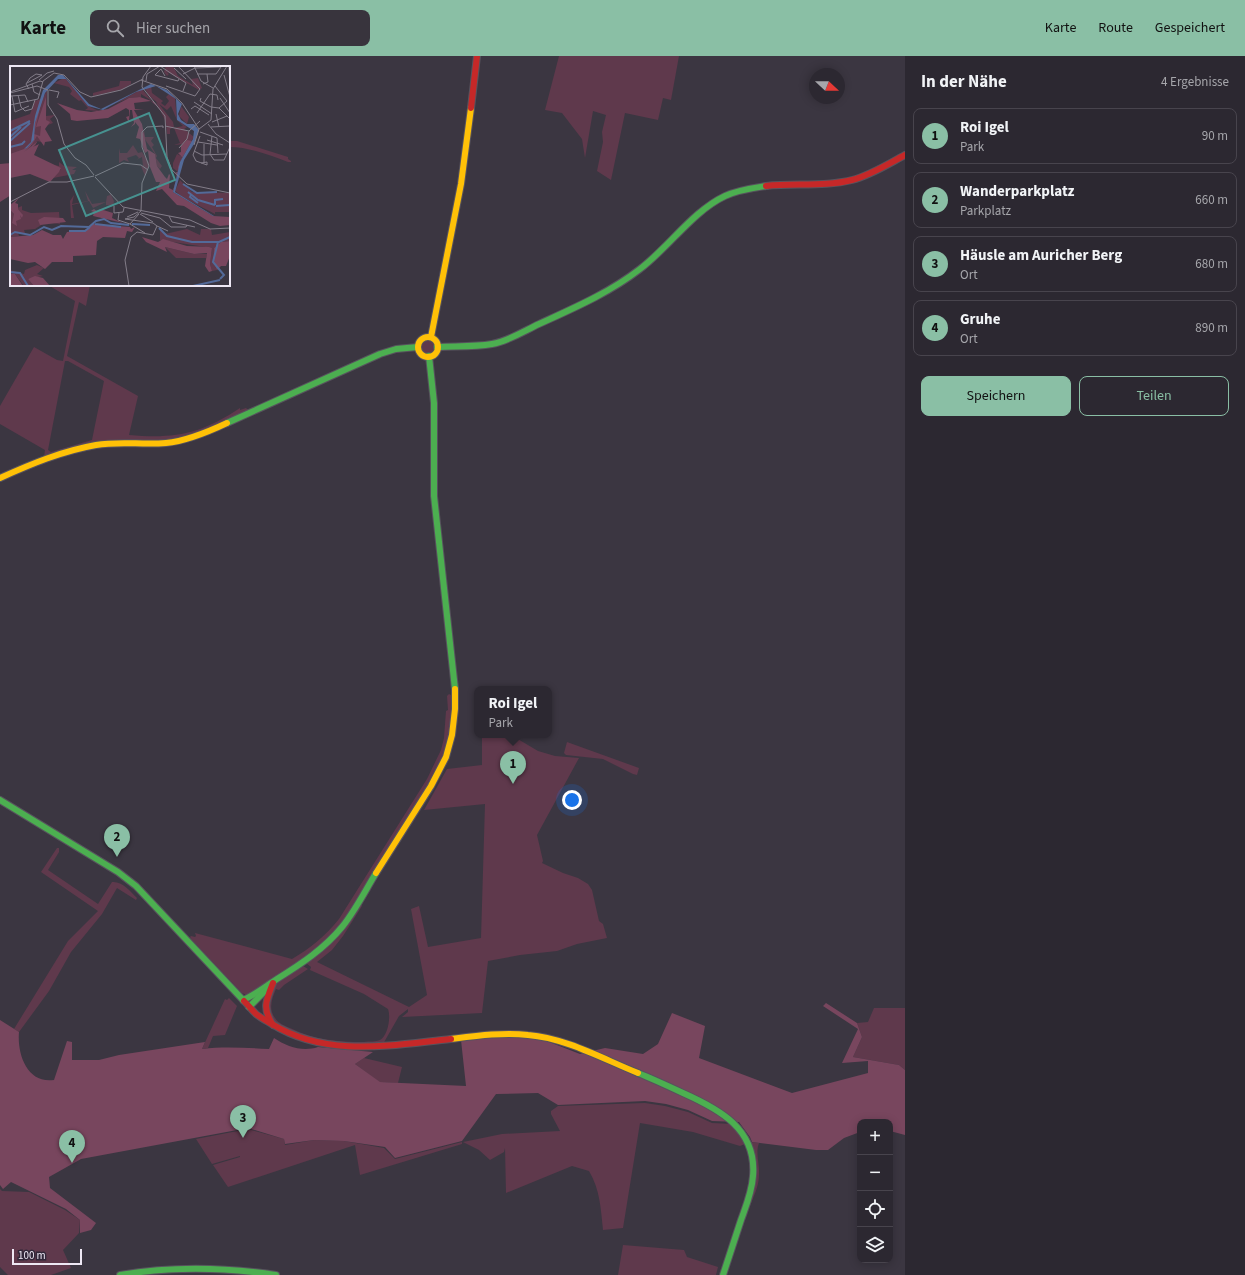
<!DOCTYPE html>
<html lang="de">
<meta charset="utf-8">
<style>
body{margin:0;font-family:"Source Sans 3",sans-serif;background:#38343d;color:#f1f3f6}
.controls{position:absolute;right:12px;bottom:12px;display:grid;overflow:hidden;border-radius:8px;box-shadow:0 2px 10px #0003}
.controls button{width:36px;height:36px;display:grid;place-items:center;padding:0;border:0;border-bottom:1px solid #48444d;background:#2c2831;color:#f1f3f6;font:20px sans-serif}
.compass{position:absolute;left:809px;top:12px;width:36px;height:36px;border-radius:50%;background:#2c2831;box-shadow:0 2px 10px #0003;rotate:112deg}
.scale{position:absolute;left:12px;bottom:10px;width:70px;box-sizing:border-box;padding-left:4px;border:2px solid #eee8f4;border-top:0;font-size:11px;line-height:14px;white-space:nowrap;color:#eee8f4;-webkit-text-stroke:3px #31283a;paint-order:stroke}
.you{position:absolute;left:572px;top:744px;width:14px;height:14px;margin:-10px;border:3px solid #fff;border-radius:50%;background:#1a73e8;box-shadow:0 0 0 6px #1a73e833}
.badge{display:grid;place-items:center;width:26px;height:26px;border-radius:50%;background:#8abfa5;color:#111;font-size:13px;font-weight:700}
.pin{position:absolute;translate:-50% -33px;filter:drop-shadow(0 1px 2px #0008)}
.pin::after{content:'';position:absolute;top:21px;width:14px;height:12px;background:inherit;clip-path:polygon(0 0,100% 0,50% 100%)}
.popup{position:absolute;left:474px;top:630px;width:78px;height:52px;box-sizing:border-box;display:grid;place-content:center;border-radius:8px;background:#2c2831;filter:drop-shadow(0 1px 3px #0005);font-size:13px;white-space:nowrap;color:#a6a6ab}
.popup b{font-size:15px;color:#f1f3f6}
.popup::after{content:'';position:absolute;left:50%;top:100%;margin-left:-8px;border:8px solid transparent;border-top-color:#2c2831}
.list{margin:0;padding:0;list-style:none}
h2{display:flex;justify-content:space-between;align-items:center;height:52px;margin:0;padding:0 16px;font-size:17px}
h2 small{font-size:13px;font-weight:400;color:#a6a6ab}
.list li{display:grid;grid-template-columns:26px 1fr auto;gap:12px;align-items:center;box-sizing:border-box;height:56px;margin:0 8px 8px;padding:0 8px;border:1px solid #48444d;border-radius:8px}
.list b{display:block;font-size:15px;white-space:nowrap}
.list p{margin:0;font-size:13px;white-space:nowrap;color:#a6a6ab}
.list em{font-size:13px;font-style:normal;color:#a6a6ab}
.actions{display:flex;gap:8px;padding:12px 16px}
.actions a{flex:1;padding:9px 0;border:1px solid #8abfa5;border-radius:8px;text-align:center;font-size:14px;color:#8abfa5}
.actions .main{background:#8abfa5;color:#111}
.icon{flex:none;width:22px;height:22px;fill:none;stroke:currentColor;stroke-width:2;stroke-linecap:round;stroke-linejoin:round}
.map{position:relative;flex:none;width:905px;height:1219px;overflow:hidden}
header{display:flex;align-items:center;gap:24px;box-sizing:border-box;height:56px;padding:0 20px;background:#8abfa5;color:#111}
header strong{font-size:19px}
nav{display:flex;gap:22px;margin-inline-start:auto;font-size:14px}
.search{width:280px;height:36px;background:#38343d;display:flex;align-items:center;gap:10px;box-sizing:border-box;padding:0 14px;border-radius:8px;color:#a6a6ab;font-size:15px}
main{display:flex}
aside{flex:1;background:#2c2831}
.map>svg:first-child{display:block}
</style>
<header>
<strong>Karte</strong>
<div class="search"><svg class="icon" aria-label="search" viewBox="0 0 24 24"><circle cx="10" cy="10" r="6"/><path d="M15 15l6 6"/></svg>Hier suchen</div>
<nav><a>Karte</a><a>Route</a><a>Gespeichert</a></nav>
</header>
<main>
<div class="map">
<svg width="905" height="1219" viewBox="0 0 905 1219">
<rect width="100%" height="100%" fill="#3b3641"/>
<!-- green -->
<g fill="#5f394c" fill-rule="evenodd">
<polygon points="559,0 679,0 671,44 663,42 658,64 625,57 611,124 597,115 603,86 602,76 606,59 593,55 585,102 582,83 562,57 545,54"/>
<path d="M229,85H237L288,101V103L291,105V106H288C269,99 249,91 229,91Z"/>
<path d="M48,229H90L86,250L79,246L67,300L138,340L129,379C175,383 201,378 240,352V354L246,352L248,354L246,356L205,375L171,385H121L44,401L45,394L0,368V350L34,291L57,304L63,305L75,245ZM65,305H68L104,325L92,384L51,396L48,394Z"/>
<circle cx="427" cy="291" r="8"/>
<path d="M449,638L451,639L453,642L452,659L450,680L445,697L431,725L351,853L333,879L306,903L252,937L247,939L242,937L192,884L190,881L191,880L195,881L196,880L195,877L292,903C311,892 325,880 339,863L427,723L441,694L444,682L446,655L448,654L447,640Z"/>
<path d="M482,679H511L538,695L555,700L579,702L537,779L543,805L542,807L563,817L578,822L588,828L592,834L599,865L603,868L607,882L577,888L557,895L520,899L488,905L482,957L402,961L408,956V953L399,960L383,988C365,988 346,989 328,987C310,985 269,974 269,952C269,948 268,943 269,940C273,925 291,917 303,910L308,913L284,929L279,934L276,933C272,942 268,953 275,962C278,967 285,970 290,972C314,984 338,986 364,986C369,985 376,986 380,984C388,980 391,961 388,953L364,938L310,914L311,911L306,907C331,891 344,872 360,848L362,850L343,880L332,894L317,906L409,951L427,939L411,853L419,850L428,891L481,882L485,748L424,754L447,713L482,709Z"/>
<polygon points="567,686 639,712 637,719 633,718 603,703 566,699 564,697"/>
<path d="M57,792H59V796L48,814L98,848L112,826C122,825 130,835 137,842L136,844L117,832L102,858L71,896L49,935L19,976L14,973L68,885L98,855L41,816Z"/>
<polygon points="229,942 237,950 225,979 213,980 208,992 202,993 225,943 227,944"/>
<polygon points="874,952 905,952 905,1014 899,1009 853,1001 862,981 857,967 868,966"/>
<polygon points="364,1002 402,1011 398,1027 379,1026 355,1008"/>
<path d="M645,1047L665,1050L688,1056L712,1067L732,1068L745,1088L740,1090L693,1076L640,1067L623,1172L603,1174C601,1154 600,1133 589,1115L572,1110L506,1137L505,1092L504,1096L490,1104L479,1094L463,1086L502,1078L560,1075L551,1058V1055L558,1050Z"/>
<polygon points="248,1073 284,1083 285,1089 314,1084 344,1085 384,1092 395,1103 462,1086 462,1088 360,1119 355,1089 228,1131 213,1109 240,1101 240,1100 212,1108 196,1083"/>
<path d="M751,1086L759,1087C755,1096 760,1109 759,1119C759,1130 753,1142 749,1152H748C755,1125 760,1114 751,1086Z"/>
<polygon points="0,1133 2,1135 29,1136 65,1154 80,1164 79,1177 63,1194 71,1212 51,1219 8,1219 0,1211"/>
<polygon points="623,1189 684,1194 687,1201 718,1211 716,1219 618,1219"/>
</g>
<!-- forest -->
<g fill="#78465e">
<polygon points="11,107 11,139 0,146 0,108"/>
<path d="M826,947L857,967L862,981L853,1001L899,1009L905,1014V1079L890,1075V1066H860V1076L844,1082L828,1094H816L752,1086L750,1081L739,1066L712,1065L688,1054L666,1048L645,1045L558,1049L538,1037L496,1038L462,1085L395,1102L385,1091L344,1085L314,1084L285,1088L284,1083L248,1072L81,1103L49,1121L50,1132L96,1167L91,1174L80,1177V1164L66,1153L11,1126L3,1133L0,1129V964L19,976C17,998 27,1028 54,1024L67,985L72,986V1004H99L119,999L205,986L202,993C225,990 246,992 269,993L274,982C287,991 303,996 318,991L373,996L355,1008L380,1026L466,1030L461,984L483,980L528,982L544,984L580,998L605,992L643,998L658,988L672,957L705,970L699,1002L792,1037L868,1017V1005L842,1007L858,973L823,950Z"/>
</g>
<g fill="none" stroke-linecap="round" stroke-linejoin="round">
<!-- fast casing -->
<g stroke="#57535d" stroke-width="8">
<g id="fast">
<path d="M437,291C455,290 474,291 492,288C509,285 524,275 539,268C574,252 609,237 640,213C669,191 693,155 725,140C738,134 753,132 766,130"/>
<polyline points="429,300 434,347 434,440 455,633"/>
<polyline points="227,367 380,298 396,293 418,291"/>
<polyline points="0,744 118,816 136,830 244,945"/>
<path d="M243,944C255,939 266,930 277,923C301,908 324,893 342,871C355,855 365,835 376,817"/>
<polyline points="249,951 268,932"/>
<path d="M638,1017C653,1023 668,1030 683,1037C719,1053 757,1073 753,1120C752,1136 746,1150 741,1164C735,1182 729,1201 723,1219"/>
<path d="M120,1219C173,1210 223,1211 276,1219"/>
</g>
</g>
<!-- slow casing -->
<g stroke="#57535d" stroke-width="8">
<g id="slow">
<polyline points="431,281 461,128 471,52"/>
<circle cx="428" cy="291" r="10"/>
<path d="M0,422C31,408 62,395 96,389C119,385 142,389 166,387C187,385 208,376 227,367"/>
<polyline points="376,817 431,730 446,701 452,679 455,653 455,633"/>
<path d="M451,983C475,980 504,976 528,979C566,982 603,1003 638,1017"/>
</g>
</g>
<!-- jam casing -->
<g stroke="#57535d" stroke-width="8">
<g id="jam">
<polyline points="471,52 477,0"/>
<path d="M766,130C795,127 825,131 852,124C871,119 888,108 905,99"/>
<path d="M273,927C266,944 262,953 273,969"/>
<path d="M244,945C248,949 252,954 256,958C261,962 267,965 272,968C327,1002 391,989 451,983"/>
</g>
</g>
<!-- fast -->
<use href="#fast" stroke="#4caf50" stroke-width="6"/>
<!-- slow -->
<use href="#slow" stroke="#ffc107" stroke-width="6"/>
<!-- jam -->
<use href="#jam" stroke="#c62828" stroke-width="6"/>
</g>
<!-- overview -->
<g transform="translate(10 10)">
<rect width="220" height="220" fill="#3b3641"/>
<path d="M156,0H163L168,10L183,19L181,13L188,12L192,22L189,24L159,7L156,6L159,8L157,10L154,6ZM50,12L56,13L78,40L89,45L75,44L78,42L71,34L69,35L60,28L62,25L59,21L44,17L52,13ZM110,15H121V18L113,23L83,30V27L109,20ZM141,20L142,27L153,35L151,37L155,40L159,35L156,31L159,28L165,32L167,54L177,61L174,63L184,71L172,90L168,106L163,102V97L167,88L171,90L175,78L164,79L170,77L164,62L173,60L167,54L161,40L157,44L149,38L163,56L164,61L160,63V68H157L156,56L146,36L149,38L138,29L135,22ZM132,23L142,35L131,28V31L119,32L104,38ZM37,24L36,50L45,49L40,53L43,57L35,60L31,76L27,75L25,81L22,82V78L13,86L0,89V55L20,48L25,35L33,32ZM171,40L179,51L177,58L169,50ZM134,63L135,71H144L141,75L144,79L142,81L147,90L146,92L152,100L150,103L147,100L145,89V88L134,72ZM123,79L128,87L132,86L140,98L135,110L131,100L110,98L133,100L132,91L126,94L129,92L126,89L117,92L119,96L114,94L109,97V82L110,87H117ZM49,96L54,100L67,101L62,104H66L64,108L43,112L51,103L44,99L49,100ZM170,114L182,126L220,127V146H205V148L172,131L165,125ZM75,125L82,138L96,136L97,130L100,129L99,125L104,135L103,140L96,139V136L83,142L79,135L62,139L64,152H61L60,135L64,129L62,138L78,135ZM12,140V144L21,147L49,146L50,158L36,156L25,163L14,164L15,167H8L9,170L0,171V144L4,148H12L7,142ZM150,163L155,168L177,163L190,169L191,163H201L202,169L220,166V175L211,176L204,182L203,196L207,204L202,205L200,198L202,182L150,174ZM155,181L184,188H197L196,192H166ZM27,199L34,202L27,208L33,210L18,213L24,220H14L5,208H0V204L14,208L15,204Z" fill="#5f394c"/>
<path d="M36,31V54L40,56L35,63L42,75L35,76L34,80L27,70L21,80L14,86L28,75L23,81L29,78L24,89L51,102L49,106L40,116L20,108L0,112V88L17,82L24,74V68L25,57L30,39L32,33L24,68L30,70L31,60L26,61ZM130,31L144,36L151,44L141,35L124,37L125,43H134L124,44L132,58L137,83L145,88L147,100L155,111L157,113L159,108L160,109L159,122L163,124L167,112L166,106H168V101L172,91L168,87L171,86V80L177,74L182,75L170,96L167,112L163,126L203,150L220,151V159L210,160L201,157L174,140L167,139L152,123L146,125L150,116H146L140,101L138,85L135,87L130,73L126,72L129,61L125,56V58L121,61L124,57L122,44H120L119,55H118L116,51L119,50V44L116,42L98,52L67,55L61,54L60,48L47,37L67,44L81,46L98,43L119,32ZM9,132L5,137L8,138V143L13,149L12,152L10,149L11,153L6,155L7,160L2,157L4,148L0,144V139ZM84,143L88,146L90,143L103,147L102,152L113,157L83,150L84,146L81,145ZM34,151L53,152L56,156L30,159L28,154ZM83,158L120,161L121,163L125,161L122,166L117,165L115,172L93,171L87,175L86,189L63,190V196H42L35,203L25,196L18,197L0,193V171L23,169L32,164L43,169H51L53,173L57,166L75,164ZM132,171L148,176L153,173L177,180L199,181L202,182L200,198L202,205L199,206L195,200L197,187L184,188L155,181L157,186L136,176ZM220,175V190L216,200H211L207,204L203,196L204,182L211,176ZM0,208H5L13,220H0ZM25,210L33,212L40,220H24L18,213Z" fill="#78465e"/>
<path d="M48,9H53L79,38L91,43L141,18L157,24L172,38L168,48L171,54L177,58H184L189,64L184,78L174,94L165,126L204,150L220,151L203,150L163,126L170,96L183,73L184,65L167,54L166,33L146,20L126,26L93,44L78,40L56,13H48L35,27L25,57L24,74L17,82L0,88L14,83L21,76L25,50L33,24Z" fill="#536a99"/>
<path fill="none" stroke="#536a99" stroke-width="2" d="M0,65L20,55M0,71L11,61M0,75L20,57M0,81L12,78L15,75M173,118L187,127L207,126M178,126L188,134L205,139M181,129L180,131L188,137M205,139V134L213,133M206,140L220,139M85,158L111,161M122,158L140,159M149,162L157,170L182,176H209L220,171M59,165H75L80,161M0,169L5,166L20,169L34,161L42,164L51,160L79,161L86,155L94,153L101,157L119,159M208,176L203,196L214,209L210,213M0,206L10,207L18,220M183,220L210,214"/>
<path fill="none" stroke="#837d89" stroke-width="1" d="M141,0L133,11L132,21L155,50L157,91L162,104L177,118L220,127M150,0L165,10M168,0L190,23M184,0L191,15L203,22M219,0L220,21M164,2L176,13M173,8L185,2L211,1M187,8H206L211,1M145,9L168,15L169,13M145,9L151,3L155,10M214,9L220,31M165,10L176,17L173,25M29,14L37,7L44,5M131,14L157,23L172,37L189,63L184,79M136,15L137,8L150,0M17,17L32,9M22,18L24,26L30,29M193,18L198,16L197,8M156,20L185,30L190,23M205,20L217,35L209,42M19,23L16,18L20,12L26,8L32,9M39,24L49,26L47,32M0,26L30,15L33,16M0,27L27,20L38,24V39L47,53L54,78L65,92L76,99L84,109M8,29L11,41L15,45L22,43L25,34M1,30L15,29L18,36M2,30L5,46L19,40M191,32L190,35L201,41L209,42L220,53M210,32L220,47M184,36L202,48M0,39L28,33L33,15L44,7L54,9L70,26L81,31L111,24L133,13M181,43L185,40L199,49M187,47L200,28L207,29L208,34M206,48L209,61M202,56L217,50M198,58L206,68L220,77M155,60L179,65L190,55M201,61L220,60M189,63L201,54L203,23L217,0M190,66L207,72M190,70L183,89L186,95L197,99V96L191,97M202,70L200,88L204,94H214L220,81M207,72L208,87M197,74L213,79M188,76L207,79M194,78V96M169,82L177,73L179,65M184,85L192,89L217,88M85,110L113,97L131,99L138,104M85,111L113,141L180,154L200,163L220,162M0,136L39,116H57L84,110M104,140V147L113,146L114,142M109,147L108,154L120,158M131,147L150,152L161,161H176L177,159M129,148L120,158L135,167M130,148L143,156M159,150L162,156L185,161M117,151L128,146M147,160L158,165M119,220L115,194L121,171L127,166L143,169L147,160L143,157L115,153L124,151L131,145L132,117L139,100L132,81V66L137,61L153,60V62"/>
<path fill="#479290" fill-opacity="0.15" stroke="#479290" stroke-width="2" d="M139,47L165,114L76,150L49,84Z"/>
<rect width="220" height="220" fill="none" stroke="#eee8f4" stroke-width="2"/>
</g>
</svg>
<div class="controls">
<button>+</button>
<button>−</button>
<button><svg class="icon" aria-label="locate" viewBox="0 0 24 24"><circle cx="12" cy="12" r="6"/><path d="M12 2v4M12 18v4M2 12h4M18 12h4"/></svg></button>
<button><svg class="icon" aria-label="layers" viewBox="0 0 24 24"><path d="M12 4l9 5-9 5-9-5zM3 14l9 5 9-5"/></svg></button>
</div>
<svg class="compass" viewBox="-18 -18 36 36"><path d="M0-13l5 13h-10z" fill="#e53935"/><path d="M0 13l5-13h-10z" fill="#a6a6ab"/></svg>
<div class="scale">100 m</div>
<div class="you"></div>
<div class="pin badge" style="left:513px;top:728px">1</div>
<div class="popup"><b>Roi Igel</b>Park</div>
<div class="pin badge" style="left:117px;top:801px">2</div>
<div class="pin badge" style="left:243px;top:1082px">3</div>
<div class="pin badge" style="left:72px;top:1107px">4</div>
</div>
<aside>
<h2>In der Nähe<small>4 Ergebnisse</small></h2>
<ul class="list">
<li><span class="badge">1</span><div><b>Roi Igel</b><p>Park</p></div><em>90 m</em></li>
<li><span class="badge">2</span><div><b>Wanderparkplatz</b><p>Parkplatz</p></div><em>660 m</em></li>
<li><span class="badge">3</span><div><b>Häusle am Auricher Berg</b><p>Ort</p></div><em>680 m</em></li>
<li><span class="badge">4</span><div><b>Gruhe</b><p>Ort</p></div><em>890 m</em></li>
</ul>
<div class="actions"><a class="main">Speichern</a><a>Teilen</a></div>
</aside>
</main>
